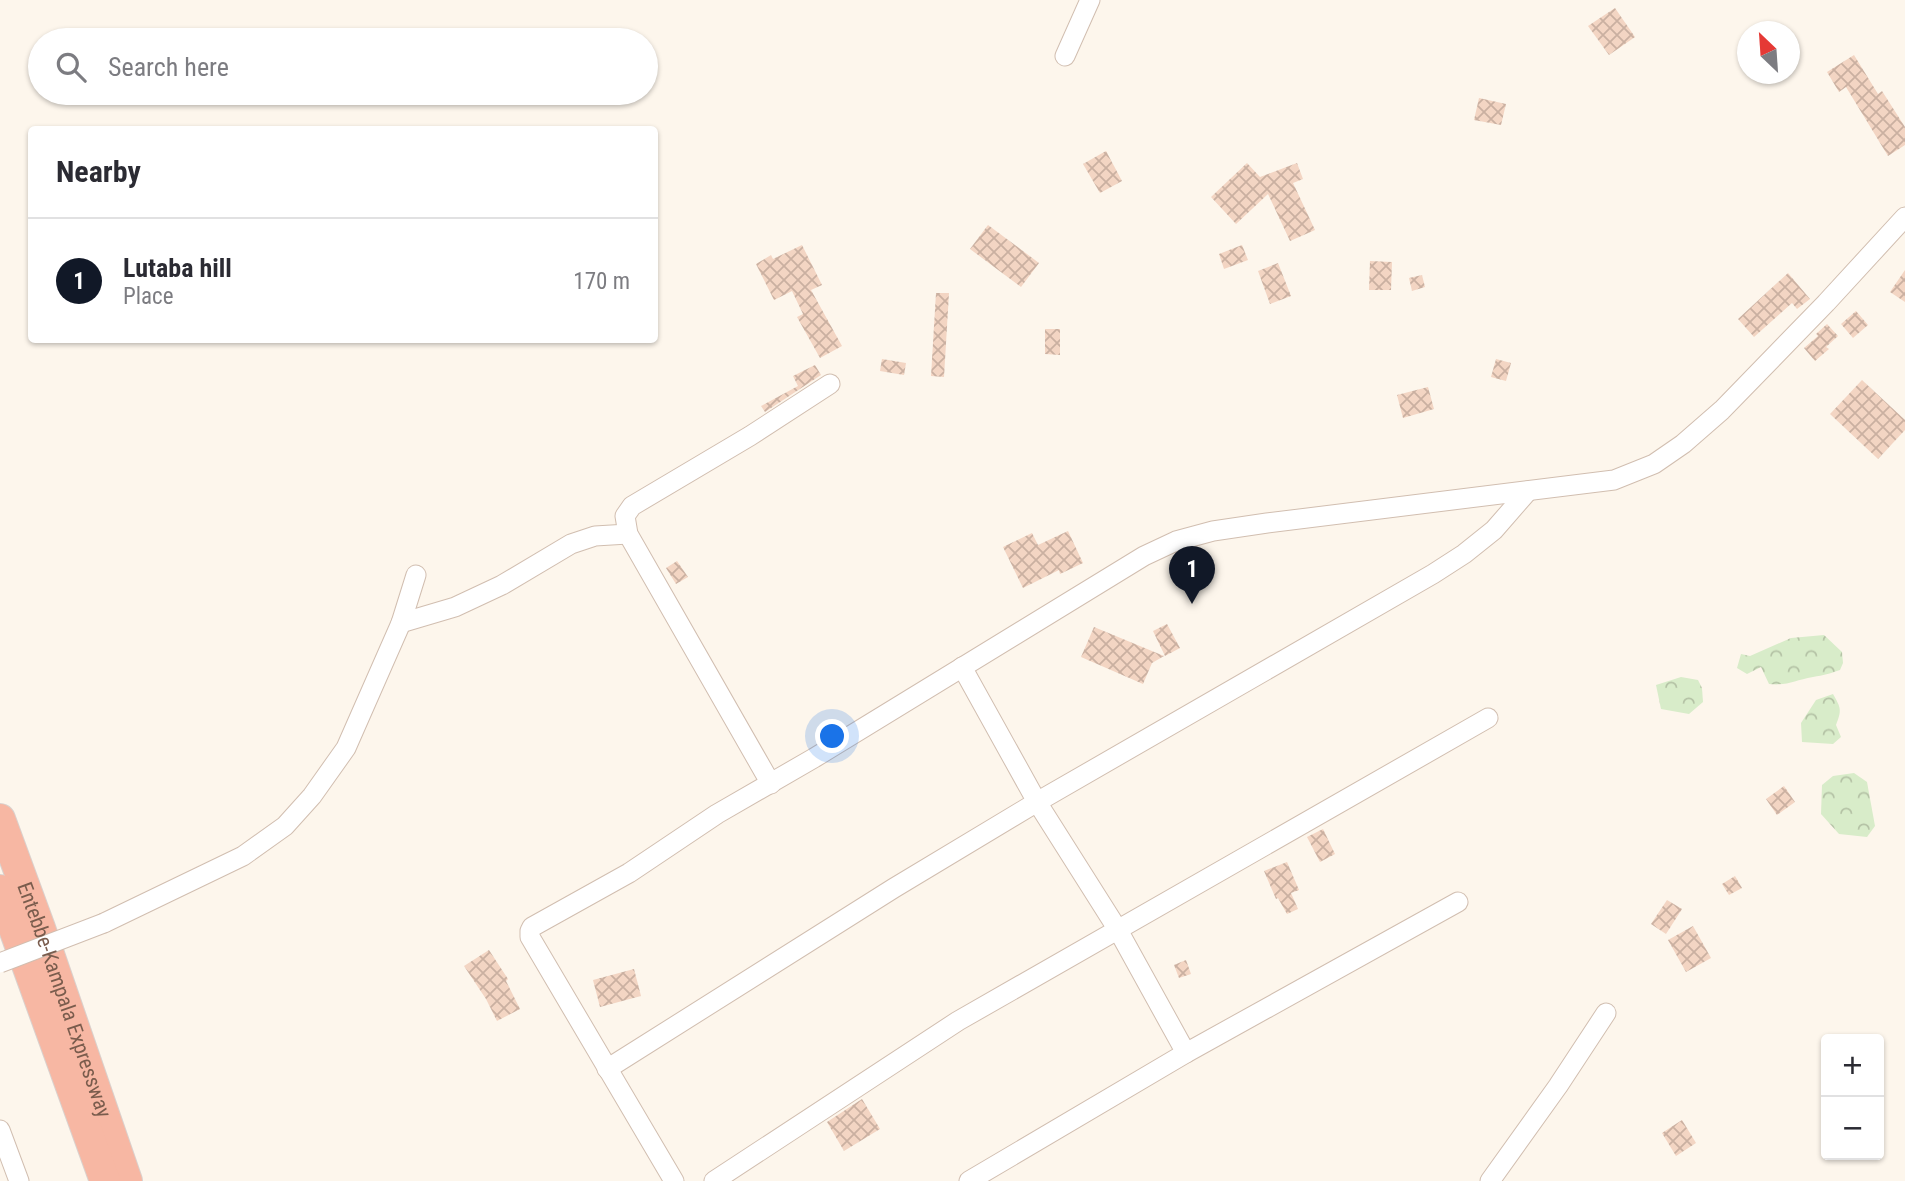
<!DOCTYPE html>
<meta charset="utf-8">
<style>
body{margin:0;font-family:"Roboto Condensed",sans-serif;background:#f7f7f7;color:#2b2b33}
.controls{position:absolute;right:21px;bottom:21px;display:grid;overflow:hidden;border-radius:7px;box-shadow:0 2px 5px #0004}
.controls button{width:63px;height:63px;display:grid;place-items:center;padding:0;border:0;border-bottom:2px solid #e1e1e2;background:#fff;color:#2b2b33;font:35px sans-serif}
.compass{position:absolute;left:1737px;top:21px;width:63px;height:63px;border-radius:50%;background:#fff;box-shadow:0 2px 5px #0004;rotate:335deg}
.you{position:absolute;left:833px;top:737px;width:24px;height:24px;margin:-18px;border:5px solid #fff;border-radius:50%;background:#1a73e8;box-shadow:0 0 0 10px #1a73e833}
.badge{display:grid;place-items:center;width:46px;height:46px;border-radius:50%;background:#111827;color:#fff;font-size:23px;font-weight:700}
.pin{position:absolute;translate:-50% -58px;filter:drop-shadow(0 2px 4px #0008)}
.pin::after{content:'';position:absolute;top:37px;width:24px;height:21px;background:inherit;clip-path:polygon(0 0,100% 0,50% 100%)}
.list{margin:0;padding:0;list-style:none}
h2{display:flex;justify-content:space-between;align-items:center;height:91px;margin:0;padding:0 28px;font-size:30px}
h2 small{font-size:23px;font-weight:400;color:#7c7c81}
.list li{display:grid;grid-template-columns:46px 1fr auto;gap:21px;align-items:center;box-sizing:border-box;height:126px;padding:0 28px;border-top:2px solid #e1e1e2}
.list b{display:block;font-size:26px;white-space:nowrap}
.list p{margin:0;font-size:23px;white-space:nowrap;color:#7c7c81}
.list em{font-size:23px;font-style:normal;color:#7c7c81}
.icon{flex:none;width:38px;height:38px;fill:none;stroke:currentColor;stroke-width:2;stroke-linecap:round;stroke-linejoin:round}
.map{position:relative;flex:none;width:1905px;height:1181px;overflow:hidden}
.search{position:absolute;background:#fff;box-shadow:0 2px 5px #0004;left:28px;top:28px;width:630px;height:77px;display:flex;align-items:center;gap:18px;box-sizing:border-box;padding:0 24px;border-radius:38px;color:#7c7c81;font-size:26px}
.panel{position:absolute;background:#fff;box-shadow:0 2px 5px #0004;left:28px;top:126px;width:630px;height:217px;border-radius:7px}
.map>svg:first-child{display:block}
</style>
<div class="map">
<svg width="1905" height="1181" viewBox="0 0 1905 1181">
<defs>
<pattern id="forest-crowns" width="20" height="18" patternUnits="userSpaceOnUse" patternTransform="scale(1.75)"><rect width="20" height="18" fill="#d8ecc9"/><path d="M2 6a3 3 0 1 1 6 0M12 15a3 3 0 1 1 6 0" fill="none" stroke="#b4c2a5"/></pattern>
<pattern id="building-cross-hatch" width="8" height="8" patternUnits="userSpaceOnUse" patternTransform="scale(1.75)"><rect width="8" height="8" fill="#f3d5c3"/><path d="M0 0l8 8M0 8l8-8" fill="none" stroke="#cab0a1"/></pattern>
</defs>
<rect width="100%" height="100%" fill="#fdf6ec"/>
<!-- forest -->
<g fill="url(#forest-crowns)">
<path d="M1824,635L1842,652L1843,663L1840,670C1829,674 1824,675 1813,677C1795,680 1788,686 1769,684L1761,667L1747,674L1737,668L1741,654L1750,656L1791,638Z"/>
<polygon points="1681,677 1698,680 1702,688 1703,702 1689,714 1661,709 1656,685"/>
<path d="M1833,694C1841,708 1842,710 1836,725L1841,737L1833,744L1802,742L1801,723L1816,700Z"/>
<polygon points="1854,773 1867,782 1875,826 1867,837 1839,834 1821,814 1822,785 1833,776"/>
</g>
<!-- building -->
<g fill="url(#building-cross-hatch)">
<polygon points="1615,8 1635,37 1609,55 1588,26"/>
<polygon points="1854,55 1878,94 1882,91 1905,127 1905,145 1888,156 1846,87 1839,92 1827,72"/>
<polygon points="1479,98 1506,104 1501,125 1474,120"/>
<polygon points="1106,151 1122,181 1100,193 1083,164"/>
<polygon points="1247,163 1260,177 1297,163 1303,179 1293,183 1315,230 1290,241 1268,194 1236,224 1211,197"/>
<polygon points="988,225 1039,263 1021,287 970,249"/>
<polygon points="802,245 822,285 811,290 842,346 820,358 797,317 803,314 792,291 774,300 756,264 771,255 773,259"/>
<polygon points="1242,245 1248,260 1224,269 1219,254"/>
<polygon points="1370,261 1392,262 1391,290 1369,290"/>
<polygon points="1278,263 1291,296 1270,304 1258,271"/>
<polygon points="1905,270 1905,302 1890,292"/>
<polygon points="1788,273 1810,299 1797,309 1792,303 1754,337 1738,319"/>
<polygon points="1422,275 1425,287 1412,291 1409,278"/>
<polygon points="936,293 949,293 944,377 931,376"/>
<polygon points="1856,311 1868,325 1853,338 1841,324"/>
<polygon points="1827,324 1838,336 1826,347 1829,349 1815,361 1804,348 1818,336 1816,334"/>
<polygon points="1045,329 1060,329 1060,355 1045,354"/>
<polygon points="882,359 906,363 904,375 880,371"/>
<polygon points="1496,359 1511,363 1506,381 1491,377"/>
<polygon points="815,365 821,375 765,412 761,406 798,386 793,376"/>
<polygon points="1862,380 1905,420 1905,430 1878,459 1830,414"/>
<polygon points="1428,387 1434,409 1403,418 1397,395"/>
<polygon points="1068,531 1083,563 1060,574 1059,570 1023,588 1003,547 1032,533 1038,545"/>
<polygon points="677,561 688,577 676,584 666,568"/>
<polygon points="1167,624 1180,648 1165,656 1153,631"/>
<polygon points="1094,627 1164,656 1152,663 1143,684 1081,657"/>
<polygon points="1784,786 1795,802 1777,815 1766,799"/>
<polygon points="1323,829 1335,854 1320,862 1307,837"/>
<polygon points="1287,862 1299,890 1291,893 1298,909 1287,914 1278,898 1276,899 1264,871"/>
<polygon points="1735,876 1742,888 1729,895 1722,884"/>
<polygon points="1667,900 1682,909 1666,934 1651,924"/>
<polygon points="1693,926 1711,958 1686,972 1668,940"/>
<polygon points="489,950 508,979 506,981 520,1009 497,1021 486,999 464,966"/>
<polygon points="1186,960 1191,974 1179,978 1174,965"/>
<polygon points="634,969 641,996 600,1007 593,980"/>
<polygon points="862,1099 880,1129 844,1151 827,1122"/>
<polygon points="1682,1120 1696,1143 1676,1156 1662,1133"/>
</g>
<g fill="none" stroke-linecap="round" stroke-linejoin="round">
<!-- minor casing -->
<g stroke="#d1beb0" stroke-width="21">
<g id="minor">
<polyline points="1065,56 1090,0"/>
<polyline points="401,623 455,607 502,585 571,544 595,536 628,534"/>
<polyline points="962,667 1037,802 1118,930 1186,1053"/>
<polyline points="771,784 628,534 625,516 632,506 750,436 830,384"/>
<polyline points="104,923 243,856 285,826 312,796 346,748 401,623 416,575"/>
<polyline points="607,1069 894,888 1037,802 1433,574 1464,554 1494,530 1528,491"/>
<polyline points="0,1130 19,1181"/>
<polyline points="674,1181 530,937 530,931 532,927 629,873 717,814 814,758 1144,556 1176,541 1213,531 1267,523 1614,480 1654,464 1683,444 1722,410 1826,303 1905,217"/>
<polyline points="714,1181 958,1021 1488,718"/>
<polyline points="969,1181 1186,1053 1458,902"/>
<polyline points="1490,1181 1558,1086 1606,1013"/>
</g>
</g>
<!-- highway casing -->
<g stroke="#dad1cd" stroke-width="32">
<g id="highway">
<path id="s1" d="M0,819L40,928L127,1181"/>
<polyline points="0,890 105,1181"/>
</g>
</g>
<!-- minor -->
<use href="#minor" stroke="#fff" stroke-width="19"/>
<!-- highway -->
<use href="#highway" stroke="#f7b7a3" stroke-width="30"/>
<!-- minor-bridge casing -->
<g stroke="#d1beb0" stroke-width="21" stroke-linecap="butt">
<polyline id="minor-bridge" points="0,963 104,923"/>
</g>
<!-- minor-bridge -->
<use href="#minor-bridge" stroke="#fff" stroke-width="19"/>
</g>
<g text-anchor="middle" stroke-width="6" stroke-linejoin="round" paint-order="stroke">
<!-- street labels -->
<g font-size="21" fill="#7a5c4d" stroke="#fffaf3">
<text dy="7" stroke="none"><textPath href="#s1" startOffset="192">Entebbe-Kampala Expressway</textPath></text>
</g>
</g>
</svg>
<div class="controls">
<button>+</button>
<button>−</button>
</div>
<svg class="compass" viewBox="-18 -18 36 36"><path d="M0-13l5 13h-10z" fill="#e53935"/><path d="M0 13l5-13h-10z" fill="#7c7c81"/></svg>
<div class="you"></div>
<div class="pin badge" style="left:1192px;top:604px">1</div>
<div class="search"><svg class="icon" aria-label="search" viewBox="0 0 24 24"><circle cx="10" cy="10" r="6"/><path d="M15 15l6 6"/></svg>Search here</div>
<section class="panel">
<h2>Nearby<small></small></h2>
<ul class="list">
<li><span class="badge">1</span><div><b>Lutaba hill</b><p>Place</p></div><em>170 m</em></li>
</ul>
</section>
</div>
